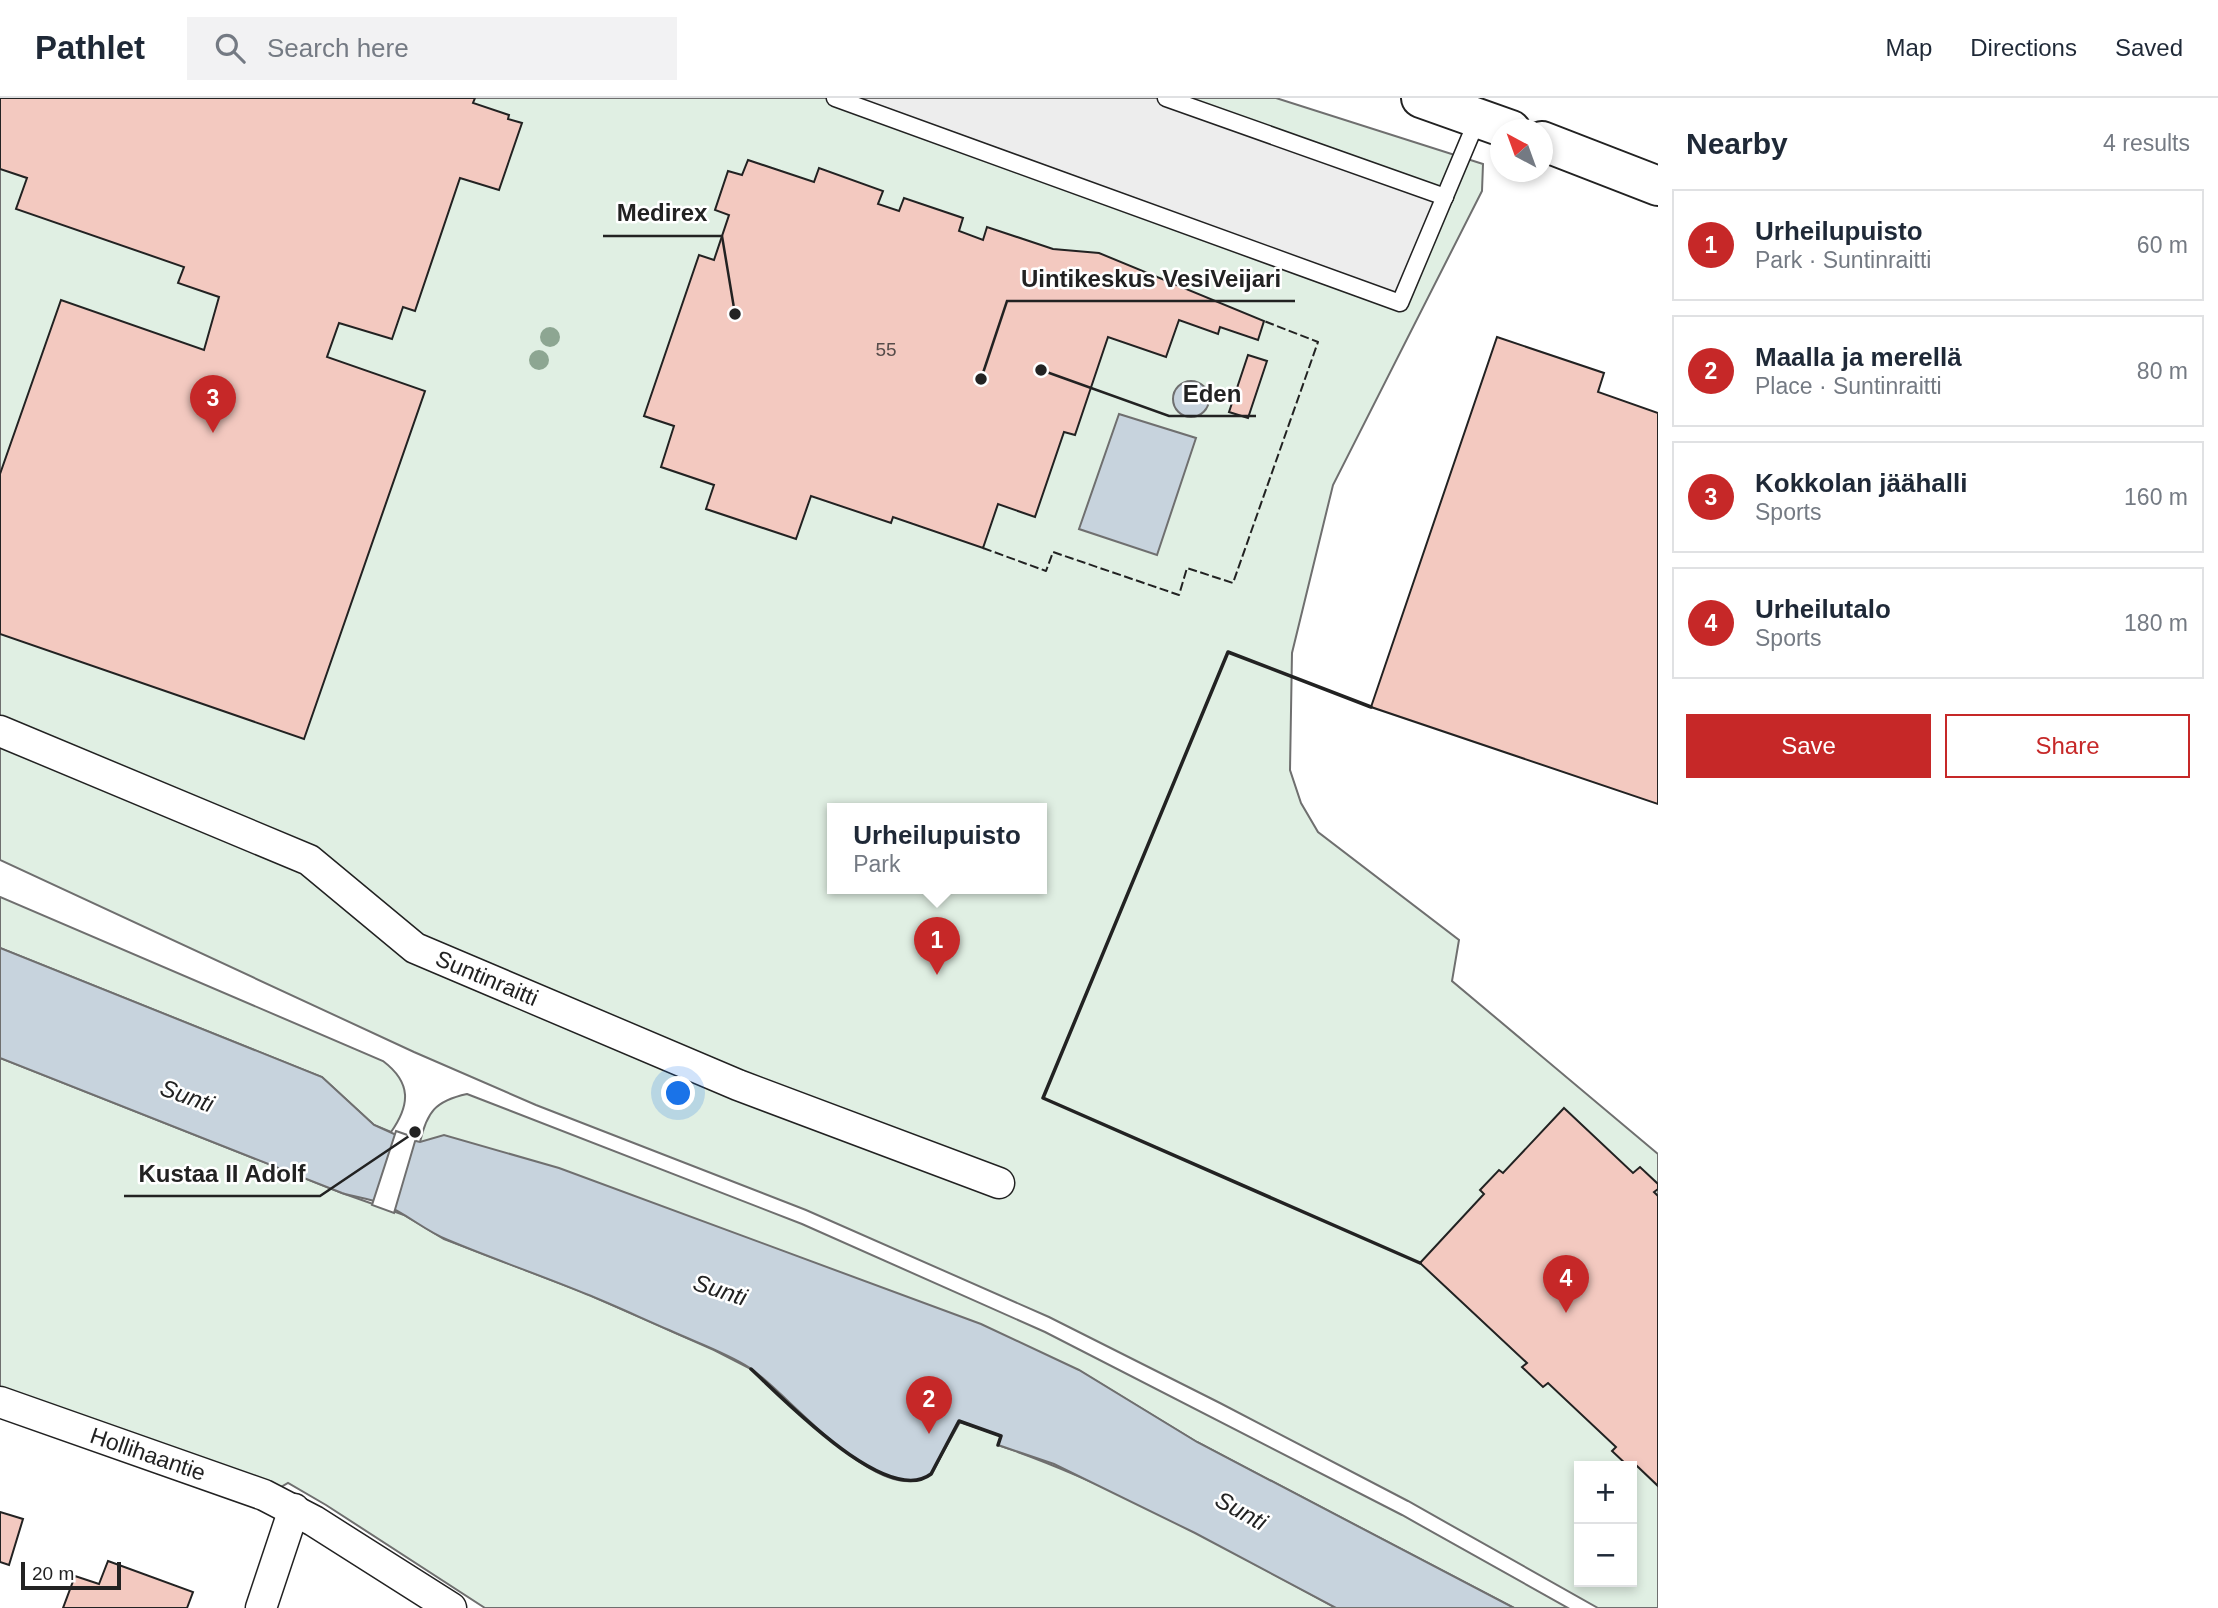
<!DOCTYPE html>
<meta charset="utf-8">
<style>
body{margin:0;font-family:Helvetica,sans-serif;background:#f2f2f3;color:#1f2937}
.controls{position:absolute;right:21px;bottom:21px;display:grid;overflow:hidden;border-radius:0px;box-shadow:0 4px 10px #0003}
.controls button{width:63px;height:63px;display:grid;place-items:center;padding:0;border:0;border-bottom:2px solid #e0e1e3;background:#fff;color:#1f2937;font:35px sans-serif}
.compass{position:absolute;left:1490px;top:21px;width:63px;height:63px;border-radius:50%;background:#fff;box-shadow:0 4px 10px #0003;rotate:319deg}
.scale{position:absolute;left:21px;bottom:18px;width:100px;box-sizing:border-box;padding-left:7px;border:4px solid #222;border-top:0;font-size:19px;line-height:24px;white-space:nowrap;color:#222;-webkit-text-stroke:5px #fff;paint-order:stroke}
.you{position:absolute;left:679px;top:996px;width:24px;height:24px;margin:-18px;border:5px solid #fff;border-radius:50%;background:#1a73e8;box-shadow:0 0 0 10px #1a73e833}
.badge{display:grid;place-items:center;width:46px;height:46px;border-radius:50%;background:#c62828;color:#fff;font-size:23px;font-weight:700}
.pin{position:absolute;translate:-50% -58px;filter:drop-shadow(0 2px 4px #0008)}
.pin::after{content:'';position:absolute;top:37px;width:24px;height:21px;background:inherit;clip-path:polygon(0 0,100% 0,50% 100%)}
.popup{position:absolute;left:827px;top:705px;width:220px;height:91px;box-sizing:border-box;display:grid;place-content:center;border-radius:0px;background:#fff;filter:drop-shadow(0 2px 5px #0005);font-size:23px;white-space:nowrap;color:#747a83}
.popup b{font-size:26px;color:#1f2937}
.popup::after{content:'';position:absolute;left:50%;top:100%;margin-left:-14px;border:14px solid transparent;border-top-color:#fff}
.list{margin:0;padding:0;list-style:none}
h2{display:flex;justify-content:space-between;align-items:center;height:91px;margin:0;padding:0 28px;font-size:30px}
h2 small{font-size:23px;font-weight:400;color:#747a83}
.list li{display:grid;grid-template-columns:46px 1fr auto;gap:21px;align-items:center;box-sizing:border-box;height:112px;margin:0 14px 14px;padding:0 14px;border:2px solid #e0e1e3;border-radius:0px}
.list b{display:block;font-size:26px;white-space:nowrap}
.list p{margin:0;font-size:23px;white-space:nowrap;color:#747a83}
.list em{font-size:23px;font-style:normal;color:#747a83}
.actions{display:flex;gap:14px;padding:21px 28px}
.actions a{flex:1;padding:16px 0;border:2px solid #c62828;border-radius:0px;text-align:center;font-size:24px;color:#c62828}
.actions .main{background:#c62828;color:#fff}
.icon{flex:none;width:38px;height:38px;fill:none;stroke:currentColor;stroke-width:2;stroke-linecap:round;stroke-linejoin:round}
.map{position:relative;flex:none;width:1658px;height:1510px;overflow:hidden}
header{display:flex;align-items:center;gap:42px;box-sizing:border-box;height:98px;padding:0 35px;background:#fff;border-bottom:2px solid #e0e1e3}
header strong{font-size:33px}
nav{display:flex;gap:38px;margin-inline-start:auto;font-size:24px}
.search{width:490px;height:63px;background:#f2f2f3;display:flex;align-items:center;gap:18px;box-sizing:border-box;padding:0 24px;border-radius:0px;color:#747a83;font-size:26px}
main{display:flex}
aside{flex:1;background:#fff}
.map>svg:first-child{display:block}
</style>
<header>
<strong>Pathlet</strong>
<div class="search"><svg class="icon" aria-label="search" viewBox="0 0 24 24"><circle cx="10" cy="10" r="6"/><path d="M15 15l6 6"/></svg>Search here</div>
<nav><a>Map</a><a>Directions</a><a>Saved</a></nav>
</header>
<main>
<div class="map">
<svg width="1658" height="1510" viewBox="0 0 1658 1510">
<rect width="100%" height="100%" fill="#fff"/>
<!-- green -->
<g fill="#e0efe3" stroke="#6f6f6f" stroke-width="2" fill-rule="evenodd">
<path d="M0,0H1276L1483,66L1482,93L1333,387L1292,555L1290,672L1301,705L1318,734L1459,842L1452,883L1658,1056V1510H1598L1408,1403L1220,1305L1049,1219L806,1112L536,1007L414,954L0,762ZM832,711H1042V791H832ZM1579,1368H1632V1484H1579Z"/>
<path d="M0,799L383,963C412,985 410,1007 391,1034L374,1027L322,979L0,850Z"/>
<path d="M0,960L342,1095L404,1117L444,1141L585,1195L714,1252L751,1271L847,1355L932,1376L959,1323L1001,1338L998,1347C1116,1387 1226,1451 1336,1510H485L326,1407L288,1385L252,1406L0,1314Z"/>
<path d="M467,996L802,1126L1045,1234L1402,1417L1568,1510H1514L1197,1344L1078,1272L420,1044C427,1014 435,1003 467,996Z"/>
</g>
<!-- parking -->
<polygon fill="#ededed" stroke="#6f6f6f" stroke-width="2" points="835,0 1166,0 1445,99 1400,205"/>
<!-- water -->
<g fill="#c7d3dd" stroke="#6f6f6f" stroke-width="2">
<circle cx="1191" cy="301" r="18"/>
<polygon points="1119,316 1196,340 1157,457 1079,431"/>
<path d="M0,850L322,979L374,1027L403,1040L420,1044L444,1037L559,1070L981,1226L1079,1272L1197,1344L1514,1510H1336L1195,1435L1054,1366L998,1347L1001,1338L960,1324L931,1376C882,1414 788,1295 750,1270C725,1254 695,1244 669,1232C641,1220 614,1207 586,1196C540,1177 493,1161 448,1142C425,1133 406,1115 383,1106C370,1101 355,1099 342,1095L0,960Z"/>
</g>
<!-- pier -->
<polygon fill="#fff" stroke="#6f6f6f" stroke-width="2" points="396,1033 416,1040 394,1115 372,1107"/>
<!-- building -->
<g fill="#f3c9c0" stroke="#222" stroke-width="2">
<polygon points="0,0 475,0 473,5 509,17 508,21 522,25 499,92 460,80 415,213 403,209 392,241 339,225 327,259 425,293 304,641 0,536 0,376 61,202 204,252 219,199 178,185 184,169 16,111 27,80 0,71"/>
<polygon points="748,62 814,84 819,70 883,93 878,106 899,113 904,100 963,120 959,133 983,142 987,129 1053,151 1099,155 1264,223 1258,242 1220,229 1218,236 1179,222 1166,259 1108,239 1075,337 1064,334 1035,419 998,406 983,450 893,419 891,425 811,398 796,441 706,411 714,387 661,369 674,328 644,318 699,157 714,162 729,117 715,112 728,73 742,77"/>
<polygon points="1497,239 1604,275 1598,294 1658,315 1658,706 1371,609"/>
<polygon points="1248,257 1267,263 1248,320 1229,314"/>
<polygon points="1564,1010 1633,1075 1640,1069 1658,1086 1658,1091 1654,1094 1658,1098 1658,1388 1637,1368 1633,1373 1632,1368 1628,1368 1612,1353 1616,1349 1548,1285 1543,1289 1522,1269 1527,1265 1420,1165 1484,1096 1480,1092 1499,1072 1503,1075"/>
<polygon points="0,1414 23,1421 9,1467 0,1464"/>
<polygon points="108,1463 193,1494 187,1510 63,1510 75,1478 99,1486"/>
</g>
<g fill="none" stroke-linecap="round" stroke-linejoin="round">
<!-- service casing -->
<g stroke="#222" stroke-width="19">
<g id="service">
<polyline points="835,0 1400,205 1478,20"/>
<polyline points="1166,0 1445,99"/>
</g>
</g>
<!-- minor casing -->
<g stroke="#222" stroke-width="33">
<g id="minor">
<polyline points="0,633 309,762 415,850 738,987 999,1085"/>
<polyline points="0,1304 264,1397 314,1423 451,1510"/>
<polyline points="261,1510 294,1411"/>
</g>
</g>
<!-- secondary casing -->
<g stroke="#222" stroke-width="42">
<g id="secondary">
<polyline points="1421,0 1511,32"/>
<polyline points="1542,43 1658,88"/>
</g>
</g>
<!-- service -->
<use href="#service" stroke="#fff" stroke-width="16"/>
<!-- minor -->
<use href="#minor" stroke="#fff" stroke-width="30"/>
<!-- secondary -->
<use href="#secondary" stroke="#fff" stroke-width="38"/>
<!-- fence -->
<polyline stroke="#222" stroke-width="2" stroke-dasharray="9 3.5" stroke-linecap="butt" points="983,450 1046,473 1053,454 1179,497 1187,470 1233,485 1318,244 1264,223"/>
<!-- wall -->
<g stroke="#222" stroke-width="3.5">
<polyline points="1371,609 1228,554 1043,1000 1420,1165"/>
<path d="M751,1271C783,1300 887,1410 931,1376L959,1323L1001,1338L998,1347"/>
</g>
</g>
<!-- trees -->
<g fill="#8da692">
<circle cx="550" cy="239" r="10"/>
<circle cx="539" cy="262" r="10"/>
</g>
<g text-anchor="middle" stroke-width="5" stroke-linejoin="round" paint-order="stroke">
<!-- number labels -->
<g font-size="19" fill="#564c4a">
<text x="886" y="258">55</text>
</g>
<!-- street labels -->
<g font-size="23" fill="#222" stroke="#fff">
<text transform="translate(487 880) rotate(23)" y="8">Suntinraitti</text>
<text transform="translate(148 1356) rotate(19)" y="8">Hollihaantie</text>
</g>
<!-- water labels -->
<g font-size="24" font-style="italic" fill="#222" stroke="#fff">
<text transform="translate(187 998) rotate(20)" y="8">Sunti</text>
<text transform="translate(720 1192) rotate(18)" y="8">Sunti</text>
<text transform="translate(1241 1413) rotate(29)" y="8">Sunti</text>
</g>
</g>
<!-- callouts -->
<path fill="none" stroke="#222" stroke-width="2.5" d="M735 216L722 138H603M981 281L1007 203H1295M1041 272L1169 318H1256M415 1034L320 1098H124"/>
<g fill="#222" stroke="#fff" stroke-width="2.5">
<circle cx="735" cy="216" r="7"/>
<circle cx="981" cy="281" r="7"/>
<circle cx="1041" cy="272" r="7"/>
<circle cx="415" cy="1034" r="7"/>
</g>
<g font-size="24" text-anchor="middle" font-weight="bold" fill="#222" stroke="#fff" stroke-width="5" stroke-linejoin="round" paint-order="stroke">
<text x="662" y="123">Medirex</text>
<text x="1151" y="189">Uintikeskus VesiVeijari</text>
<text x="1212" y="304">Eden</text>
<text x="222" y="1084">Kustaa II Adolf</text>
</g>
</svg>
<div class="controls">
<button>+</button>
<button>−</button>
</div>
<svg class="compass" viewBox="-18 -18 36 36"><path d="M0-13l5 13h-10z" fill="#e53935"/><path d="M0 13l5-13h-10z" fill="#747a83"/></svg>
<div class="scale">20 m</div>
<div class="you"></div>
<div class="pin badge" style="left:937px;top:877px">1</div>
<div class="popup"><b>Urheilupuisto</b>Park</div>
<div class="pin badge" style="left:929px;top:1336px">2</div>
<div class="pin badge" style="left:213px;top:335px">3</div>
<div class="pin badge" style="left:1566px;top:1215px">4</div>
</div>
<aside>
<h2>Nearby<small>4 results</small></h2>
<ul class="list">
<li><span class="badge">1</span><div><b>Urheilupuisto</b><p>Park · Suntinraitti</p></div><em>60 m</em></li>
<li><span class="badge">2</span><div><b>Maalla ja merellä</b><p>Place · Suntinraitti</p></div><em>80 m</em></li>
<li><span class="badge">3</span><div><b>Kokkolan jäähalli</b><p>Sports</p></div><em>160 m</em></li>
<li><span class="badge">4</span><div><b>Urheilutalo</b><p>Sports</p></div><em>180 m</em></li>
</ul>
<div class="actions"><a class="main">Save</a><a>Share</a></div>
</aside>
</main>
